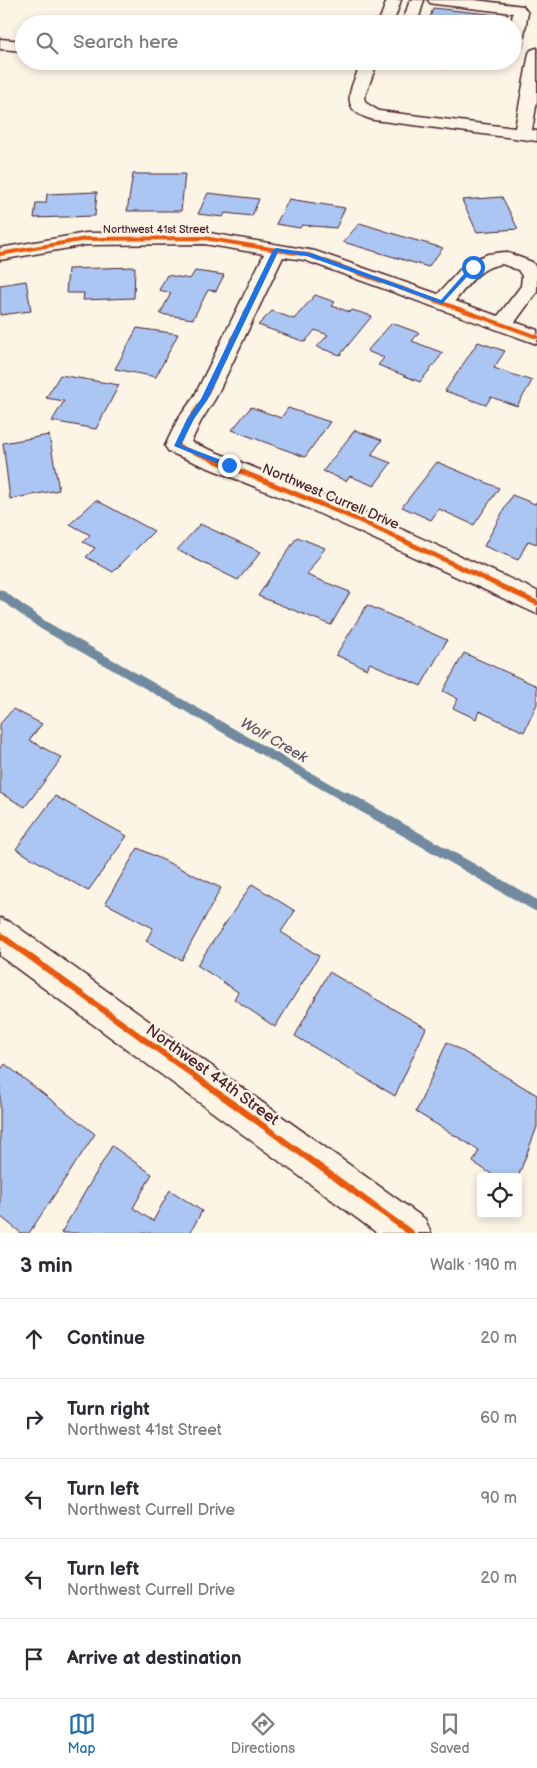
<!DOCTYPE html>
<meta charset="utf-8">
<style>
body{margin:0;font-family:"Balsamiq Sans",sans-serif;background:#f2f2f3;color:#2b2b33}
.controls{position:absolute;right:15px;bottom:15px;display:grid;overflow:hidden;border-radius:5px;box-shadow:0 2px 8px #0003}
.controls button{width:45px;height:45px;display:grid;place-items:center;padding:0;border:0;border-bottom:1px solid #e1e1e2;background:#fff;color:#2b2b33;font:25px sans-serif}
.stop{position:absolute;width:15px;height:15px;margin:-11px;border:4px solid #1a73e8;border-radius:50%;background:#fff}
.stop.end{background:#1a73e8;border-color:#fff;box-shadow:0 1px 5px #0008}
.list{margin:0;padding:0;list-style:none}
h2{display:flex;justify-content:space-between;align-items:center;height:65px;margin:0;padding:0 20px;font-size:21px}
h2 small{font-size:16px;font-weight:400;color:#7c7c81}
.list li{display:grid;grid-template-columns:32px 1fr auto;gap:15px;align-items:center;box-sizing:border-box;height:80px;padding:0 20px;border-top:1px solid #e1e1e2}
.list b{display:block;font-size:19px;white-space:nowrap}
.list p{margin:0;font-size:16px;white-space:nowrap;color:#7c7c81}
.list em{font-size:16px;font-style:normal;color:#7c7c81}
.icon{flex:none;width:28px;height:28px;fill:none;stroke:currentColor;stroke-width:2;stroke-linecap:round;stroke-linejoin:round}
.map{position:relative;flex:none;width:537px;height:1233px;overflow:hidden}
.search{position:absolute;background:#fff;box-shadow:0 2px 8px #0003;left:15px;right:15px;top:15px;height:55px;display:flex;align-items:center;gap:12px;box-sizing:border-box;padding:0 18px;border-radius:28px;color:#7c7c81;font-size:19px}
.sheet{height:465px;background:#fff}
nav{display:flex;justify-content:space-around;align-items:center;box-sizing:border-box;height:70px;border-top:1px solid #e1e1e2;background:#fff;font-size:14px;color:#7c7c81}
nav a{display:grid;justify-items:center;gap:2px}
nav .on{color:#1f6fb2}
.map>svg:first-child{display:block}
</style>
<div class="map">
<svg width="537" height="1233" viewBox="0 0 537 1233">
<rect width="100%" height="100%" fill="#fcf5e5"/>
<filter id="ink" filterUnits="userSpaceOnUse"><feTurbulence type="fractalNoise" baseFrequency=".02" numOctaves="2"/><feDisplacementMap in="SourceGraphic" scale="10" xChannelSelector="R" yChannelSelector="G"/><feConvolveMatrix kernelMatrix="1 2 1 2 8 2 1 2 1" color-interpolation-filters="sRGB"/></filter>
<g filter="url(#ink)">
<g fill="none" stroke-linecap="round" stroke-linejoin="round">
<!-- stream-far1 -->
<polyline stroke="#718a9f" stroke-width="9" points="0,594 43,625 348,799"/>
<!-- stream -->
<polyline stroke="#718a9f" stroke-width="11" points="346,797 537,906"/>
</g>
<!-- building -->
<g fill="#abc6f3" stroke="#4a1f2b">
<polygon points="433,8 507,16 506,24 428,24"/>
<polygon points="133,174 185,174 181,211 127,211"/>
<polygon points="97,192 95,216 34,218 36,203 46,203 47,194"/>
<polygon points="208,193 259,199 252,216 225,213 223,217 198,214"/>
<polygon points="502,197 518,229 477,232 462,200"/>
<polygon points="289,199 345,208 336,228 302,225 300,228 276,224"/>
<polygon points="360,223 404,237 443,248 428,267 343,242"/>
<polygon points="135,267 134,298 83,300 84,293 66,293 68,269"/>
<polygon points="195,271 224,275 216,291 208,290 193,319 160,314 171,293 159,290 167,275 190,279"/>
<polygon points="26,281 31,311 0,315 0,285"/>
<polygon points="315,295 335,302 332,306 350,312 352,310 372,316 340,355 317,347 328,335 315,330 305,342 258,325 272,311 294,319"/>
<polygon points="392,323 419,333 412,341 443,353 420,382 378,365 384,358 367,351"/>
<polygon points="137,328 178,334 156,377 115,369"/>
<polygon points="478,342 505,351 494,368 532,381 517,406 491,397 486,405 445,391"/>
<polygon points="60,375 119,385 96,429 52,421 64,401 46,398"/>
<polygon points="251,407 281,418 288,408 330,422 305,457 232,430"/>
<polygon points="355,430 382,440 371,455 391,463 374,486 350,476 346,481 323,471"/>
<polygon points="49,435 59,490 10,499 3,443"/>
<polygon points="437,462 499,488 474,525 439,509 431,520 402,507"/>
<polygon points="512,495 535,504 537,501 537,544 528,541 518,560 484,546"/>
<polygon points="96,500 154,531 113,572 86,557 95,548 83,542 90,535 70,524"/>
<polygon points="200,524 261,552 238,580 177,550"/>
<polygon points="297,537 325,548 307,575 350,592 331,625 258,596"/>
<polygon points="367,605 447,640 421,686 370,663 367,669 336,655"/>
<polygon points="464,653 537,686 537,704 524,732 479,711 476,719 453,708 458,699 443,691"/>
<polygon points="13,709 42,724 29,740 62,758 25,807 0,793 0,724"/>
<polygon points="55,796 127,836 88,891 16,849"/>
<polygon points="138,848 221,888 182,960 146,941 153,928 105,903"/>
<polygon points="252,884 295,911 281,932 319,956 275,1027 234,999 238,992 197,965"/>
<polygon points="329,972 426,1028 395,1096 295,1036"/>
<polygon points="447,1042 537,1095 537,1127 518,1177 496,1177 473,1162 479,1150 416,1112"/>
<polygon points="5,1064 95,1134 29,1233 21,1233 0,1216 0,1071"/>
<polygon points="112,1146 152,1174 133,1208 153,1221 170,1190 202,1211 190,1233 61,1233"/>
</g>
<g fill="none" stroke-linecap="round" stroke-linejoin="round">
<!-- minor casing -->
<g stroke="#4a1f2b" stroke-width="3">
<g id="minor">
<polygon points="387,0 401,0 393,24 378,24"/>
<polygon points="410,0 424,0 417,24 402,24"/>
<polygon points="428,0 475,0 523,6 528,13 522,47 519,50 513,51 513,24 511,24 513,13 435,4 430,3"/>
<polygon points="0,39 24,41 24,51 0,49"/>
<path d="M537,48V101L532,130L537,131V141L374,120C335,110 352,87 362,61H378L364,98L366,103L379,111L515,128L529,53L531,50Z"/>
<polygon points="425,61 454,61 455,63 453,66 447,68 427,64"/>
<path d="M204,232L315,251L438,294L466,263L488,254L504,252L511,254L532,262L537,269V292L515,322L537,330V344L304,260L283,257L215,399L201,421L191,442L368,514L537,591V614L305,507L169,452L165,446L178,419L194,397L264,254L204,244L86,245L0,260V248L86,233ZM502,264L518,270L522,276L521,286L498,316L455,301C469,284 479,267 502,264Z"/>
<polygon points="0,918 12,923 425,1219 431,1233 377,1233 0,956"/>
</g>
</g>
<!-- minor -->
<use href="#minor" fill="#fcf5e5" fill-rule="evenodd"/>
<!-- cycleway-far2 casing -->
<g stroke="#fcf5e5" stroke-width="6">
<g id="cycleway-far2">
<polyline points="0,254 86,239 204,238 308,255 537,337"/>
<polyline points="219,462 177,446 190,419 204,399 276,250"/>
</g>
</g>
<!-- cycleway-far1 casing -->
<g stroke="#fcf5e5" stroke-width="8">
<polyline id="cycleway-far1" points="216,461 359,520 537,603"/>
</g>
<!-- cycleway casing -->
<g stroke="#fcf5e5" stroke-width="9">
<polyline id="cycleway" points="0,935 411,1233"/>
</g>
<!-- cycleway-far2 -->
<use href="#cycleway-far2" stroke="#e8590c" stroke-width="4"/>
<!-- cycleway-far1 -->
<use href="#cycleway-far1" stroke="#e8590c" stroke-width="5"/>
<!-- cycleway -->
<use href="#cycleway" stroke="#e8590c" stroke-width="6"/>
</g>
</g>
<!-- route -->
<polygon fill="#1a73e8" points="276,248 311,253 441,300 471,266 476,267 442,304 307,256 278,252 208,399 194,419 181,445 232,464 232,467 229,468 174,446 187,419 201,399 273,250"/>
<g text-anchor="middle" stroke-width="5" stroke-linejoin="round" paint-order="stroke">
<!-- far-street labels -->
<g font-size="11" fill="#4a1f2b" stroke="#fcf5e5">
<text x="156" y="233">Northwest 41st Street</text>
</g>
<!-- street labels -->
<g font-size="14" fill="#4a1f2b" stroke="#fcf5e5">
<text transform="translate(331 496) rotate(23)" y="5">Northwest Currell Drive</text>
</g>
<!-- water labels -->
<g font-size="15" font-style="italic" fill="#5e5465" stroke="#fcf5e5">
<text transform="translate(274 740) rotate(30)" y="5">Wolf Creek</text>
</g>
<!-- near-street labels -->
<g font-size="16" fill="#4a1f2b" stroke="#fcf5e5">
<text transform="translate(213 1074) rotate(36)" y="6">Northwest 44th Street</text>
</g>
</g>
</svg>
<div class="controls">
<button><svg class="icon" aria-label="locate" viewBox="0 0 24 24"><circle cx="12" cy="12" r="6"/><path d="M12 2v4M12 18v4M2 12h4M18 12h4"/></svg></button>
</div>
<div class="stop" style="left:473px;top:267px"></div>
<div class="stop end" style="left:229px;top:465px"></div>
<div class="search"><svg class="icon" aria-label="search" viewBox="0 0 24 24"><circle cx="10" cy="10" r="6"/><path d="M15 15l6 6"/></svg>Search here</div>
</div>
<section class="sheet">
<h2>3 min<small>Walk · 190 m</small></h2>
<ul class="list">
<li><svg class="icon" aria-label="ahead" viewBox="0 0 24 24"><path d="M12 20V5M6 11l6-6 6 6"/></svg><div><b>Continue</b></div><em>20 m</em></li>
<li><svg class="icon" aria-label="right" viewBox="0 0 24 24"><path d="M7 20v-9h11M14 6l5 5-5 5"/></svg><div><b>Turn right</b><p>Northwest 41st Street</p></div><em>60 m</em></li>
<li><svg class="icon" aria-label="left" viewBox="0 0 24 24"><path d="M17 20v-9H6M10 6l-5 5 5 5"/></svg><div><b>Turn left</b><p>Northwest Currell Drive</p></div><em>90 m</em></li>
<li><svg class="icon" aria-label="left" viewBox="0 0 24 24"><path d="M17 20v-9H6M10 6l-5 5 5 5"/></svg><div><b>Turn left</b><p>Northwest Currell Drive</p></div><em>20 m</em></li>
<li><svg class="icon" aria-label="arrive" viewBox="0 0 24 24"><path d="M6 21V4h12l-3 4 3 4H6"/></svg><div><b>Arrive at destination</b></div></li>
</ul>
</section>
<nav>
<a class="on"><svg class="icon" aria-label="map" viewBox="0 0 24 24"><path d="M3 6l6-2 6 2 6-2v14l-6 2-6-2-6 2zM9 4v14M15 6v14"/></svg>Map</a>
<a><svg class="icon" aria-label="directions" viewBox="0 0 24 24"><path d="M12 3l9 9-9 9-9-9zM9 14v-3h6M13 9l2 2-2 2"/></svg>Directions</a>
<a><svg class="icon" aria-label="saved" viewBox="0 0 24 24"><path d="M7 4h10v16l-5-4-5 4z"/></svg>Saved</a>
</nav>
